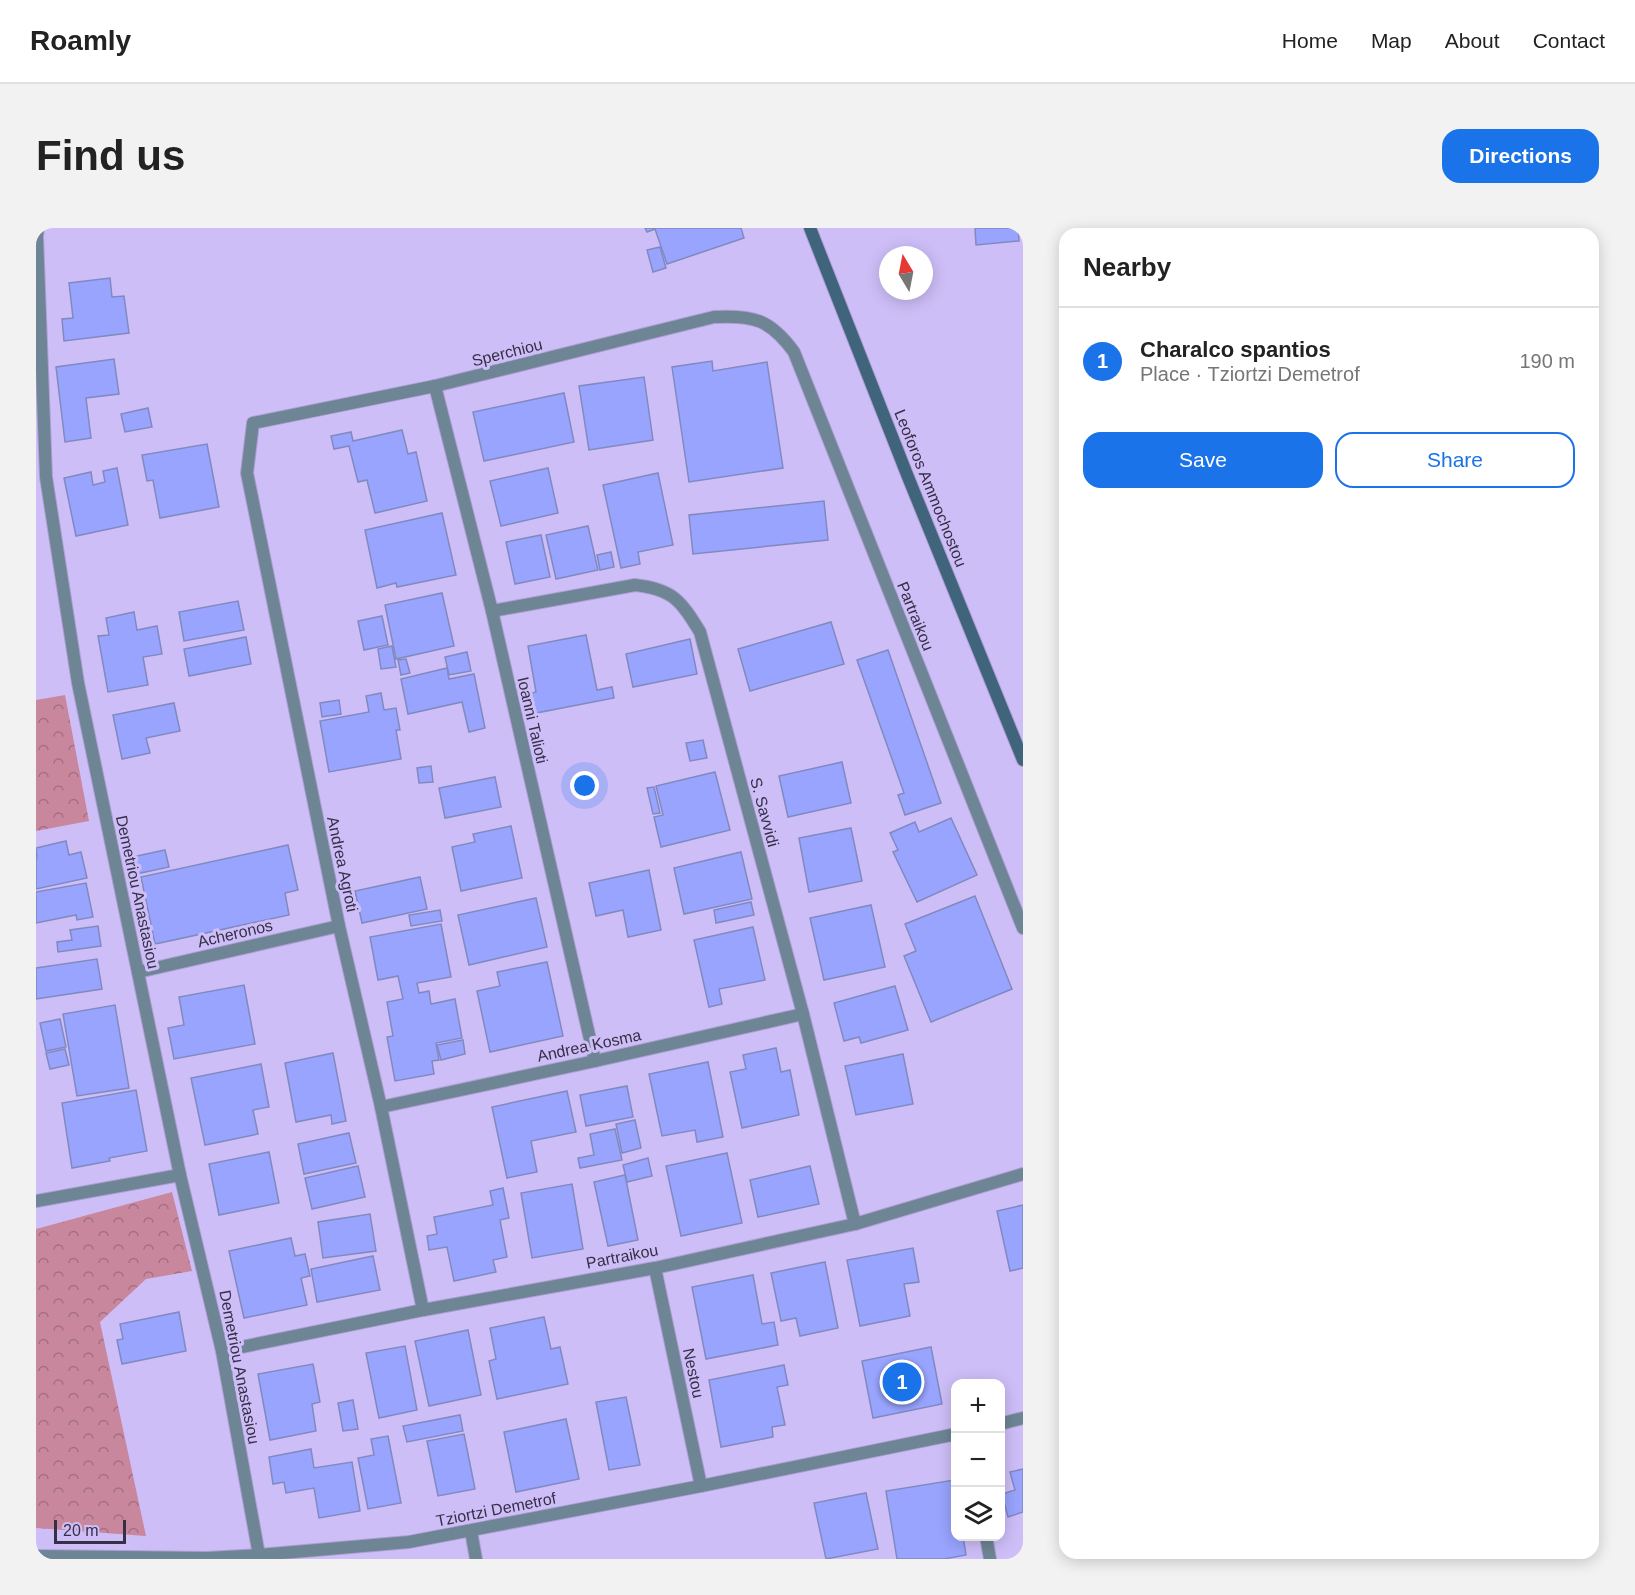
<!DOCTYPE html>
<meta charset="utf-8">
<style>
body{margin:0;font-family:Arial,sans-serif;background:#f2f2f2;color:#222}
.controls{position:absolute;right:18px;bottom:18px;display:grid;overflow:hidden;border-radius:12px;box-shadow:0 3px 15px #0003}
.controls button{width:54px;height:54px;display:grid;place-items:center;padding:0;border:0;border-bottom:2px solid #e0e0e0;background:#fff;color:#222;font:30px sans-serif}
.compass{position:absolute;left:843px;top:18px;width:54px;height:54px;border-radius:50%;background:#fff;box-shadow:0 3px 15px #0003;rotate:350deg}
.scale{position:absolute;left:18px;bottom:15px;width:72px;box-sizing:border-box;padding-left:6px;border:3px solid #362f46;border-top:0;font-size:16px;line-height:21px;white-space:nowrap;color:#362f46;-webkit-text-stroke:4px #cebef8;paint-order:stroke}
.you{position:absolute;left:549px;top:558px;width:21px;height:21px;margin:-15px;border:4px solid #fff;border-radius:50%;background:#1a73e8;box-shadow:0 0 0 9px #1a73e833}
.badge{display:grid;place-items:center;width:39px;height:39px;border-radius:50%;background:#1a73e8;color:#fff;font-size:20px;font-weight:700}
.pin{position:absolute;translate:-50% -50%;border:3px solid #fff;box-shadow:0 2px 6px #0006}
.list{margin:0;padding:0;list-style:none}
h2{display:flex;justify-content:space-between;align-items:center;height:78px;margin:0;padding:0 24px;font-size:26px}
h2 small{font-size:20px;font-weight:400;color:#767676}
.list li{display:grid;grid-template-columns:39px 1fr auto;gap:18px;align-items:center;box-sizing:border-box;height:108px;padding:0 24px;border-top:2px solid #e0e0e0}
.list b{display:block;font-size:22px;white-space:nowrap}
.list p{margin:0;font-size:20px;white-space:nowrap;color:#767676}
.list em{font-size:20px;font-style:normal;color:#767676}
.actions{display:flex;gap:12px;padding:18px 24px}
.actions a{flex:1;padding:14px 0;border:2px solid #1a73e8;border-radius:18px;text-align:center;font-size:21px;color:#1a73e8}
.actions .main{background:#1a73e8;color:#fff}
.icon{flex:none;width:33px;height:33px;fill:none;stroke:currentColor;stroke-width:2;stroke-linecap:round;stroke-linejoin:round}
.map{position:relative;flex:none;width:987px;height:1331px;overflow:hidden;border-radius:18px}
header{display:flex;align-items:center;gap:36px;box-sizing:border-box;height:84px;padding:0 30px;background:#fff;border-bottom:2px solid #e0e0e0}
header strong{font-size:28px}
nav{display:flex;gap:33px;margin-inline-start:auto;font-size:21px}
.intro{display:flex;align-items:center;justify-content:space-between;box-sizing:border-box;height:144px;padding:0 36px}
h1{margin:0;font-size:42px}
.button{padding:15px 27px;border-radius:18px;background:#1a73e8;color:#fff;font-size:21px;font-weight:700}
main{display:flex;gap:36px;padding:0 36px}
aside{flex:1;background:#fff;border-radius:18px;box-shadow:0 3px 15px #0003}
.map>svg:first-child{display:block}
</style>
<header>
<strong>Roamly</strong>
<nav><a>Home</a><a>Map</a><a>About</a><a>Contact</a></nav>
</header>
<div class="intro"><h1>Find us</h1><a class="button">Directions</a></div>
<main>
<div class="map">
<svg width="987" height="1331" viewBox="0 0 987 1331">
<defs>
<pattern id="park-crowns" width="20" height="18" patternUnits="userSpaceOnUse" patternTransform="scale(1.5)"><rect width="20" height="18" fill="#c9879e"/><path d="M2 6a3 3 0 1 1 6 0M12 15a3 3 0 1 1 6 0" fill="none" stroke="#a46f83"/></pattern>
</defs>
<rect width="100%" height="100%" fill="#cebef8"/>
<!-- park -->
<g fill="url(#park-crowns)">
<polygon points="29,467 53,593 0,603 0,472"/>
<polygon points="136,964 156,1043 110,1051 64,1094 110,1308 0,1300 0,1001"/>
</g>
<!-- building -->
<g fill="#98a4fe" stroke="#8189c0" stroke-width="1.5">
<polygon points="609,0 705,0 708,10 631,36 619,1 611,4"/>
<polygon points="939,0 982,0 983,13 940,17"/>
<polygon points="624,19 630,40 617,44 611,22"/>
<polygon points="74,50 76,69 88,68 93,105 28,113 26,91 37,90 33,55"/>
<polygon points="78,131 83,166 50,170 55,210 29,214 20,139"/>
<polygon points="676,133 677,143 731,134 747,240 653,254 636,139"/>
<polygon points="608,149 617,212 553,222 543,158"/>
<polygon points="528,165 538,214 448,233 437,184"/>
<polygon points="112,180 116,199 89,204 85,186"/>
<polygon points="366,202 372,226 380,224 391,273 339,285 331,252 322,254 313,218 298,221 295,208 315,204 317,213"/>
<polygon points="171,216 183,279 124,290 117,252 111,253 106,227"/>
<polygon points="81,240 92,297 40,308 28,250 55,244 57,257 69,254 67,243"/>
<polygon points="512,240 522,285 465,298 454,253"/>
<polygon points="622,245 637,317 602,324 604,336 585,340 567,257"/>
<polygon points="788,273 792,312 657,326 653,287"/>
<polygon points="406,285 420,347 361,359 360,355 341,360 329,302"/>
<polygon points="552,298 562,342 520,351 510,307"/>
<polygon points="505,307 514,349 479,356 470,314"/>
<polygon points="575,324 578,339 564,342 561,327"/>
<polygon points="406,365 418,418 360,431 349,377"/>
<polygon points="202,373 208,402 148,413 143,384"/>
<polygon points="98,384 101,402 121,398 126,426 107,429 112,457 72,464 62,408 73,407 70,390"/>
<polygon points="346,388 352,417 328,422 322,393"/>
<polygon points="795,394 808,436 714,463 702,421"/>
<polygon points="550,407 561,462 576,459 578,470 495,486 491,466 500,464 492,418"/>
<polygon points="210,409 215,436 153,448 148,421"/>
<polygon points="654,411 661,446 597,459 590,426"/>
<polygon points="356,418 360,439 345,441 342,421"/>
<polygon points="852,422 905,575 869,587 862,567 868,565 821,432"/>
<polygon points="431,424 435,443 413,447 409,429"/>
<polygon points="370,431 374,445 365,447 362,432"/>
<polygon points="411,440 413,451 438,446 449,500 433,504 426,474 372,486 365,451"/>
<polygon points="345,465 348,482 360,480 364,502 360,502 365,531 293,544 284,493 333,484 330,468"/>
<polygon points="303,472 305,486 286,489 284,475"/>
<polygon points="138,475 144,503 110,510 114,525 86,531 77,487"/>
<polygon points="667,512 671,530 654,533 650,515"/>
<polygon points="806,534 815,575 752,589 743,548"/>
<polygon points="395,538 397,554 383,555 381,540"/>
<polygon points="679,544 694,602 625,619 618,589 627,587 620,558"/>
<polygon points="459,549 465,579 409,590 403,560"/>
<polygon points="618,559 624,585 617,586 611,560"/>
<polygon points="915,590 941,647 881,674 857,624 862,622 854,605 879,594 883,604"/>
<polygon points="475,598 486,650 425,663 416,619 439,614 437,606"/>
<polygon points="815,600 826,653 773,664 763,610"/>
<polygon points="30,613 33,627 45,624 51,650 0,661 0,631 1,630 0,620"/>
<polygon points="252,617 262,662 249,665 253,687 119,716 105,649"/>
<polygon points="129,622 133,639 100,646 96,629"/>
<polygon points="705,624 716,671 648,686 638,640"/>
<polygon points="613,642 625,702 592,709 587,682 560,688 553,655"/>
<polygon points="384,649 391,681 326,695 319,663"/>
<polygon points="50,655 57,689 41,692 40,687 0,695 0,664"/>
<polygon points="939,668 976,761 895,794 868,728 880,723 869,696"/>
<polygon points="500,670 511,719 433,737 422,687"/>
<polygon points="715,674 718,687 680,695 678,682"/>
<polygon points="835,677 849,739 788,752 774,690"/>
<polygon points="404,682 406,693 375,698 373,687"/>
<polygon points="405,696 415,749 381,755 383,765 393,763 395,776 419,771 426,810 400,815 403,832 396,833 398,846 359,853 351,809 357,808 351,774 367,771 362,748 342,752 334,709"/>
<polygon points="62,698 65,718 22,724 21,714 36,712 34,702"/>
<polygon points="717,699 729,752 683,761 686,776 673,779 658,712"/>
<polygon points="61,731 66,761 0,771 0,740"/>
<polygon points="511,734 527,808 454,824 441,763 464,758 461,744"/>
<polygon points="208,757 219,816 138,831 132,800 148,797 143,769"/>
<polygon points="859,758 872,802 825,815 823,809 808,813 798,775"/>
<polygon points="79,777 93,860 41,868 27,786"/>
<polygon points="24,791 30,819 10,823 4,795"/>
<polygon points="427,812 429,826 405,832 401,817"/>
<polygon points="740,820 745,844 754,842 763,887 706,900 694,844 710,841 707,827"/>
<polygon points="29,821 33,837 14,841 10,825"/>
<polygon points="297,825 310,893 296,896 295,887 260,894 249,835"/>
<polygon points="867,826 877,876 820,887 809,838"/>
<polygon points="672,834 687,909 661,914 659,902 626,908 613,846"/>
<polygon points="225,836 233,879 217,882 222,906 169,917 155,850"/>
<polygon points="591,858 597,889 550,898 544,867"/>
<polygon points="100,862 111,923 73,930 74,933 36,940 26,875"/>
<polygon points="531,863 540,904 495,913 501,944 471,950 456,879"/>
<polygon points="599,892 605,920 586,925 580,896"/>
<polygon points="579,901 586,932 544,940 542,930 558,927 554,906"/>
<polygon points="313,905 320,935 268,946 262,916"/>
<polygon points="233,924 243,975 183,987 173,936"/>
<polygon points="691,925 706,995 645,1008 630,938"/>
<polygon points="612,930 616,948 591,954 587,937"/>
<polygon points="322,938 329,969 276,981 269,950"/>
<polygon points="774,938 783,976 722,989 714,952"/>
<polygon points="589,947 602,1012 572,1018 558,954"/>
<polygon points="536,956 547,1021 496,1030 485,965"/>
<polygon points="467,960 473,990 464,992 471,1029 457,1032 460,1044 418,1053 411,1019 393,1022 391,1008 401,1006 398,989 457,977 454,963"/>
<polygon points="987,977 987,1040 974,1043 961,983"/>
<polygon points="334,986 340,1023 287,1030 282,994"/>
<polygon points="255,1010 259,1028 269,1026 274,1048 265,1050 271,1077 208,1090 193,1023"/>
<polygon points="877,1020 883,1054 868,1056 874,1088 824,1098 811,1032"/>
<polygon points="337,1028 344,1062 281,1074 275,1041"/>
<polygon points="789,1034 802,1100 764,1108 760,1090 745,1093 735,1045"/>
<polygon points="717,1047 726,1096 738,1094 742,1117 670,1131 656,1059"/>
<polygon points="143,1084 150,1123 86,1136 81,1112 87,1111 84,1096"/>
<polygon points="508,1089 515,1121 524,1119 532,1156 461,1171 453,1133 460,1131 454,1100"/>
<polygon points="432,1102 445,1167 393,1178 379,1113"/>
<polygon points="369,1118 381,1182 343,1190 330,1125"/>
<polygon points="895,1119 906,1176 837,1190 826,1133"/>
<polygon points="277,1136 284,1174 276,1176 280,1203 234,1212 222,1146"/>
<polygon points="748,1137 752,1157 741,1159 749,1197 736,1199 737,1209 685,1219 673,1152"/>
<polygon points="590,1169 604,1237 573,1242 560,1174"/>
<polygon points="317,1172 322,1201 307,1203 302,1175"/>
<polygon points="424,1187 427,1203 371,1214 367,1198"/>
<polygon points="530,1191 543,1251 480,1264 468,1204"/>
<polygon points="428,1206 439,1261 402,1268 391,1213"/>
<polygon points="352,1208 365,1275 332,1281 322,1230 338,1227 335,1211"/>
<polygon points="275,1221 278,1240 316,1234 324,1283 283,1290 278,1260 250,1265 248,1254 237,1256 233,1229"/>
<polygon points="987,1241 987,1284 972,1289 966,1266 979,1262 974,1244"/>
<polygon points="918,1252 920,1264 920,1308 927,1308 930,1327 908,1331 861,1331 850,1263"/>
<polygon points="830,1265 842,1321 790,1331 778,1275"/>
</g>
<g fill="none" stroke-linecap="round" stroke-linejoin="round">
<!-- street casing -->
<g stroke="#ad9fd1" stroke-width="14">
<g id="street">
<polyline points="2,0 1,8 10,249 42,455 144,947 186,1123 223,1327"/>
<polyline points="399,158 456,383 559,833"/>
<path d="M456,383L599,357C637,361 645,373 664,404L767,786L819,996"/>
<polyline points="102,744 303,698"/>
<polyline points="345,879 559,833 767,786"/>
<polyline points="0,973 144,947"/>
<polyline points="619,1040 665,1258"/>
<path d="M387,1082L345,879L303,698L211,245L217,195L399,158L678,89C717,87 734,91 758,124L987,700"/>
<polyline points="186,1123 387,1082 619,1040 819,996 987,946"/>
<polyline points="964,1196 987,1190"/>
<polyline points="435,1303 440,1331"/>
<polyline points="950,1308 954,1331"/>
<polyline points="0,1328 171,1330 223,1327 373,1314 665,1258 920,1206"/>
</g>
</g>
<!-- secondary casing -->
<g stroke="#ad9fd1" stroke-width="14">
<polyline id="secondary" points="774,0 872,249 987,532"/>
</g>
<!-- street -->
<use href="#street" stroke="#6d8595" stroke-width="12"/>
<!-- secondary -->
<use href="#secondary" stroke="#40647b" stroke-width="12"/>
</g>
<g text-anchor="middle" stroke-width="6" stroke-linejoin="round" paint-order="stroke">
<!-- street labels -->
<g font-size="16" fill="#362f46" stroke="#cebef8">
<text transform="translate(471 124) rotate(-14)" y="6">Sperchiou</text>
<text transform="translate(895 260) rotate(68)" y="6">Leoforos Ammochostou</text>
<text transform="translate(880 388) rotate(68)" y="6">Partraikou</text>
<text transform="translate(497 492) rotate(77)" y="6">Ioanni Talioti</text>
<text transform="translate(729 584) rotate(75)" y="6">S. Savvidi</text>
<text transform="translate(307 636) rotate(78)" y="6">Andrea Agroti</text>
<text transform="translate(102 664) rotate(78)" y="6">Demetriou Anastasiou</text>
<text transform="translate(199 705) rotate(-13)" y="6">Acheronos</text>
<text transform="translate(553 817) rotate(-12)" y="6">Andrea Kosma</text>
<text transform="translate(586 1028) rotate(-11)" y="6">Partraikou</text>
<text transform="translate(204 1139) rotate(79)" y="6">Demetriou Anastasiou</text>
<text transform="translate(658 1145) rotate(78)" y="6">Nestou</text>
<text transform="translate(460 1281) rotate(-11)" y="6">Tziortzi Demetrof</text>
</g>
</g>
</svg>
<div class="controls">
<button>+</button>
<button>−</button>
<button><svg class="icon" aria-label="layers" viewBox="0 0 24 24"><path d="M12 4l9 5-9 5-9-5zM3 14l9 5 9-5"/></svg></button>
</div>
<svg class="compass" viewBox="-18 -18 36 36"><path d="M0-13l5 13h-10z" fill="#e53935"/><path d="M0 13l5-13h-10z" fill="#767676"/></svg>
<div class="scale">20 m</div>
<div class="you"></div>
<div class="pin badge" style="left:866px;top:1154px">1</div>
</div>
<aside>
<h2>Nearby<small></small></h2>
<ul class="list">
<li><span class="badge">1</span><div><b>Charalco spantios</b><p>Place · Tziortzi Demetrof</p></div><em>190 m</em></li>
</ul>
<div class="actions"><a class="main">Save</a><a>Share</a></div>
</aside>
</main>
